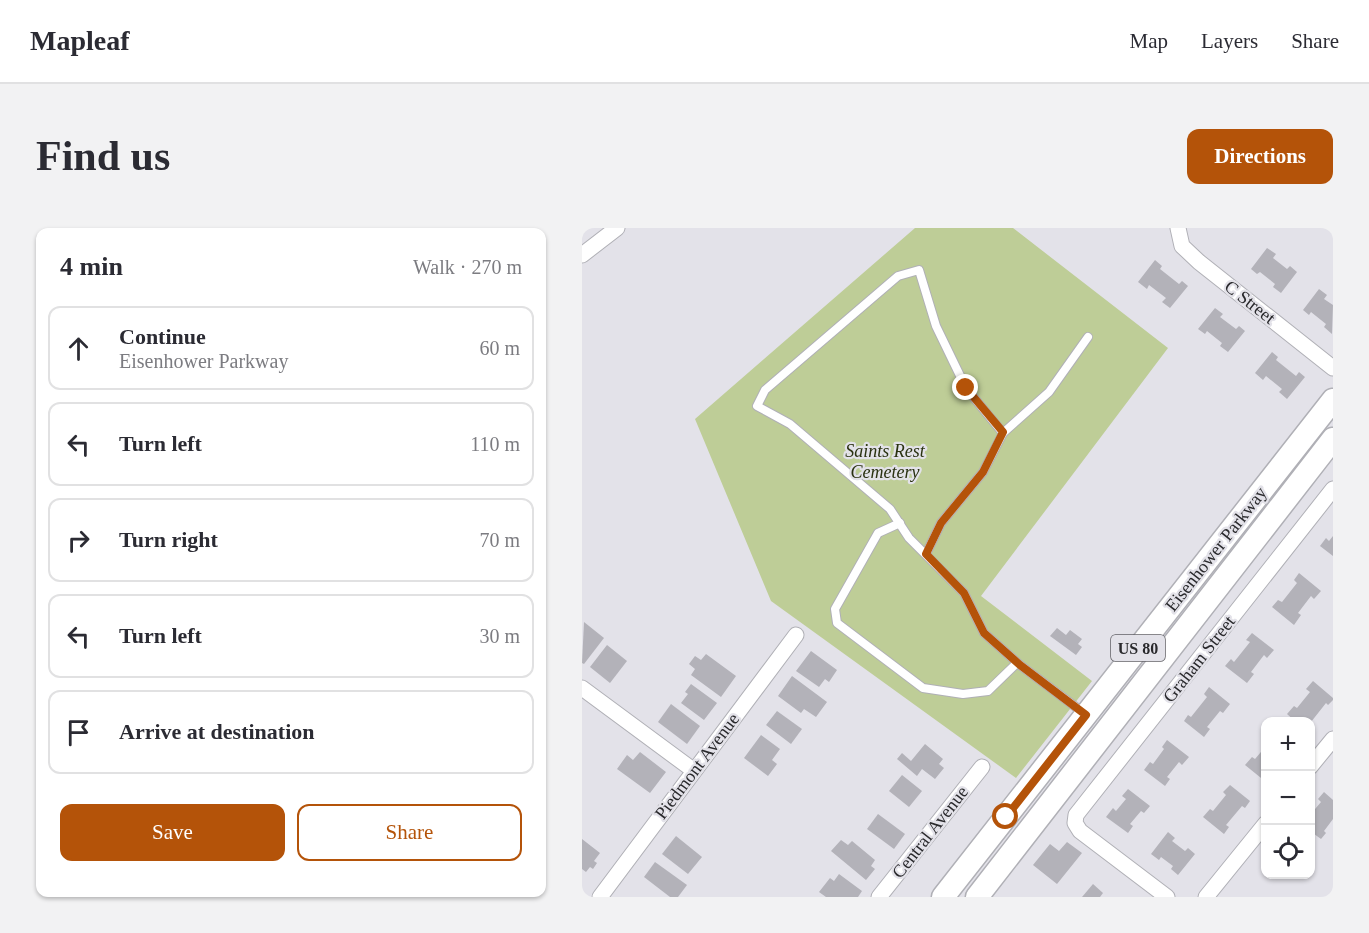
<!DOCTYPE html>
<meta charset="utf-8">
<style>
body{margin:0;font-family:Georgia,serif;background:#f2f2f3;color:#2b2b33}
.controls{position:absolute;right:18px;bottom:18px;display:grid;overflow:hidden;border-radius:12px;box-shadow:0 2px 4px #0004}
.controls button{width:54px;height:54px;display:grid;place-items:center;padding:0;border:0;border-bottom:2px solid #e1e1e2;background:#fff;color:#2b2b33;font:30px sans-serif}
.stop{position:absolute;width:18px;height:18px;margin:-14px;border:4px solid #b45309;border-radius:50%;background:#fff}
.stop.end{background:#b45309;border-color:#fff;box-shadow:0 2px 6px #0008}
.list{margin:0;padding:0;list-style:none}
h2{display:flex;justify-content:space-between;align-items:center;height:78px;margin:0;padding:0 24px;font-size:26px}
h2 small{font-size:20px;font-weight:400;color:#7c7c81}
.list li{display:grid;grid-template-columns:39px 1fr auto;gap:18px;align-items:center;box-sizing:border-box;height:84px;margin:0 12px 12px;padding:0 12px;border:2px solid #e1e1e2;border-radius:12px}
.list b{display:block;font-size:22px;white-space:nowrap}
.list p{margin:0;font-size:20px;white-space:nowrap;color:#7c7c81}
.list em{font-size:20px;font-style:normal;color:#7c7c81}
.actions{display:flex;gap:12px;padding:18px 24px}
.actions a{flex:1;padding:14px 0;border:2px solid #b45309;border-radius:12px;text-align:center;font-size:21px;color:#b45309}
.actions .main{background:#b45309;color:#fff}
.icon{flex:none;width:33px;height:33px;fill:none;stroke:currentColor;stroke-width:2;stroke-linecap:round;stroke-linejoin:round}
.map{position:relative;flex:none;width:751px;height:669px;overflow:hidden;border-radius:12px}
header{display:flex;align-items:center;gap:36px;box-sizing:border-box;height:84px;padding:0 30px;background:#fff;border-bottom:2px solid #e1e1e2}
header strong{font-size:28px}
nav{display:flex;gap:33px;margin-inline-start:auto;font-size:21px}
.intro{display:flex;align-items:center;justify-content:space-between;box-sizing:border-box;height:144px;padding:0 36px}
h1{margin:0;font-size:42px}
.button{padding:15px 27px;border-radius:12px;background:#b45309;color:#fff;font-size:21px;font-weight:700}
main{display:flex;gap:36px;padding:0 36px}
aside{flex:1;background:#fff;border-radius:12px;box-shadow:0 2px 4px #0004}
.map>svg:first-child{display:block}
</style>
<header>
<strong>Mapleaf</strong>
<nav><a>Map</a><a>Layers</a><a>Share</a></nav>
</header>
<div class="intro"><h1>Find us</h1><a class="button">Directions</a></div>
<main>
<aside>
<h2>4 min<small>Walk · 270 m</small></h2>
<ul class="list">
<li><svg class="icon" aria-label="ahead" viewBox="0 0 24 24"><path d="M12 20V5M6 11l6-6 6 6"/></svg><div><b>Continue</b><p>Eisenhower Parkway</p></div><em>60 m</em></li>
<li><svg class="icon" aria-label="left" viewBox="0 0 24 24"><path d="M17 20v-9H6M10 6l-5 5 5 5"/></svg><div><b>Turn left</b></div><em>110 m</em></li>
<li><svg class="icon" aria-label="right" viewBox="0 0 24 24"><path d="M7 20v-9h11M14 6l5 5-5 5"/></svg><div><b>Turn right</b></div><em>70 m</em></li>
<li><svg class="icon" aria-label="left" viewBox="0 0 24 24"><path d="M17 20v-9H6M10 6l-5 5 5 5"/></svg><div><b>Turn left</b></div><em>30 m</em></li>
<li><svg class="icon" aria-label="arrive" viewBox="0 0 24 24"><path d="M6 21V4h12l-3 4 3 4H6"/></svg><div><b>Arrive at destination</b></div></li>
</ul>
<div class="actions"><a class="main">Save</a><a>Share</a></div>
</aside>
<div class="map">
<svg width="751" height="669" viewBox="0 0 751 669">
<rect width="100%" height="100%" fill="#e3e2e9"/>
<!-- green -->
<polygon fill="#becd97" points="333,0 431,0 586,120 399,368 510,453 434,550 189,373 113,191"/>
<!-- building -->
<g fill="#b3b2b9">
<polygon points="685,20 694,26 691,30 705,41 708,38 715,44 699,65 691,59 693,56 678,44 675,46 669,41"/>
<polygon points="573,32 580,38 578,41 597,56 600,53 606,58 588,80 580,74 584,70 567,57 565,61 556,54"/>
<polygon points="737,61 745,67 742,71 751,77 750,106 742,99 744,96 729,84 727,87 721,82"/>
<polygon points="633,80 641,86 638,89 654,101 657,98 663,103 646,124 638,118 640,115 625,103 623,106 616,101"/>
<polygon points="690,124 696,129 694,132 714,148 717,144 723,149 705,171 697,164 700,161 684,148 681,152 673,145"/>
<polygon points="751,308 751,328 738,318 744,310 747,313"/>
<polygon points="717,345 739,363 732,371 729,368 716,385 719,387 712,397 690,379 696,372 700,374 715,355 712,352"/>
<polygon points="2,394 22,410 2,436 0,435"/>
<polygon points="475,400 484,407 488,402 500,411 496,416 500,419 494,427 468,408"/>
<polygon points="670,405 692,422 685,430 682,427 669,444 672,446 665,455 643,438 649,431 652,434 668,414 664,412"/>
<polygon points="25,417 45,433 28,455 8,439"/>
<polygon points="229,423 255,442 247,454 243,451 237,459 214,443"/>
<polygon points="124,426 154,448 139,469 109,447 113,441 107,436 113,428 119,432"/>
<polygon points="210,448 245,474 234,489 222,481 219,485 196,468"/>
<polygon points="731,453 751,470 751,472 746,477 744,475 729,494 714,494 705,486 712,478 715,480 728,464 724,461"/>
<polygon points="109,456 135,475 122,492 99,475 106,466 103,464"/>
<polygon points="627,459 648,476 641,485 638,483 625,499 628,501 622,509 602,493 606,487 609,489 625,469 622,466"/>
<polygon points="89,476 118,498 105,516 76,494"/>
<polygon points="195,483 220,501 209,516 184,497"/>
<polygon points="179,507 198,521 190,532 195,536 186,548 162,530"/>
<polygon points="585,512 607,529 600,537 597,534 585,549 588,551 583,558 562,542 568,534 571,536 582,521 580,519"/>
<polygon points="343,516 361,531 357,536 362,540 353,551 340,541 335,548 315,531 320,525 329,533"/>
<polygon points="684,518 684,554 663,537 670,529 673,531"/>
<polygon points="58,524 84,544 68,565 35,541 45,527 51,532"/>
<polygon points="320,547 340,563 327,579 307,563"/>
<polygon points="648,557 668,573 663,580 660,578 644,597 647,599 642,606 621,589 628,581 631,583 644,567 641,564"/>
<polygon points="546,561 568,578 562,585 559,583 548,596 551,598 546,605 524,589 531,580 534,583 544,571 540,568"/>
<polygon points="742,564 751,572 751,591 742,603 744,605 739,611 728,603 728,587 739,574 736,571"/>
<polygon points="296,586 323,606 312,621 285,601"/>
<polygon points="586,604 593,610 590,613 603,623 606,620 613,626 596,647 589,641 591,638 579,629 577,632 569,626"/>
<polygon points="94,608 120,629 106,646 80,626"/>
<polygon points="0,611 18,625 12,633 15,635 11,641 8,639 4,644 0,641"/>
<polygon points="259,612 266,617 270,613 293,632 289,638 293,641 284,652 249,623"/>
<polygon points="485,614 500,625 475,656 451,637 468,616 477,623"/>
<polygon points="73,634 105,657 96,669 88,669 62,649"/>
<polygon points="257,646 280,663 276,669 244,669 237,664 248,650 252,653"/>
<polygon points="511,656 521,665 518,669 500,669"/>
</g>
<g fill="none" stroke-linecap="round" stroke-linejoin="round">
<!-- service casing -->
<g stroke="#b0b0b6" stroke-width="10">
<g id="service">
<polyline points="421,205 467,164 506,109"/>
<polyline points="318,295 296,305 253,381 255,395 341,460 381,466 406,463 435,435"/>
<polyline points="344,326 359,295 401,244 421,205 384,160 354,98 337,42 316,48 183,162 175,178 208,196 308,281 327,310 382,365 402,405 438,437 503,486"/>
</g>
</g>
<!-- minor casing -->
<g stroke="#b0b0b6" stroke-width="17">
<g id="minor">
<polyline points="596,0 600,18 617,34 751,140"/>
<polyline points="0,27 35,0"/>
<polyline points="0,460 111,542"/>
<polyline points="728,539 751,511"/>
<polyline points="18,669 214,407"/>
<polyline points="297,669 400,539"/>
<polyline points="585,669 498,603 493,595 494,587 751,261"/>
<polyline points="624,669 684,595"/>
</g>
</g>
<!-- primary casing -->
<g stroke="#b0b0b6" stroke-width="25">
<g id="primary">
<polyline points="361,669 751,172"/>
<polyline points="395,669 751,211"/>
</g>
</g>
<!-- service -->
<use href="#service" stroke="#fff" stroke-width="8"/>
<!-- minor -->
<use href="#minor" stroke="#fff" stroke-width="15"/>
<!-- primary -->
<use href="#primary" stroke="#fff" stroke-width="22"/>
</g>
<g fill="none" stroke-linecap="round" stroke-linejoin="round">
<!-- route -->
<polyline stroke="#b45309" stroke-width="8" points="384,160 421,204 401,244 359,295 344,326 382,365 402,405 438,437 504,487 424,589"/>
</g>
<g text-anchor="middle" stroke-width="4.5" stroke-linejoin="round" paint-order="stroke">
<!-- shield labels -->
<rect fill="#e3e2e9" stroke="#616065" stroke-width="1.5" x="529" y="407" width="54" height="26" rx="4.5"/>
<g font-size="16" font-weight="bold" fill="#29292c">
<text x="556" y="426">US 80</text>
</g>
<!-- street labels -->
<g font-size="18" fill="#29292c" stroke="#e3e2e9">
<text transform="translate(668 74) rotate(38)" y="6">C Street</text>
<text transform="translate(634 321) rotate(-52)" y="6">Eisenhower Parkway</text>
<text transform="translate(617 431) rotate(-52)" y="6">Graham Street</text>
<text transform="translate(115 538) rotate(-53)" y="6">Piedmont Avenue</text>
<text transform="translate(348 604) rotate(-52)" y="6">Central Avenue</text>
</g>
<!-- park labels -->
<g font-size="18" font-style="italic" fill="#2a3211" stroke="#e3e2e9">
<text x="303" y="229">Saints Rest<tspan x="303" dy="21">Cemetery</tspan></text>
</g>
</g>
</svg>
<div class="controls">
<button>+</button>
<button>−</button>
<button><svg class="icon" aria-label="locate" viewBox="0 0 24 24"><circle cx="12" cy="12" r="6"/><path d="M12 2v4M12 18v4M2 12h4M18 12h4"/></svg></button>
</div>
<div class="stop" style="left:424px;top:589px"></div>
<div class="stop end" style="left:384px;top:160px"></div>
</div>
</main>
